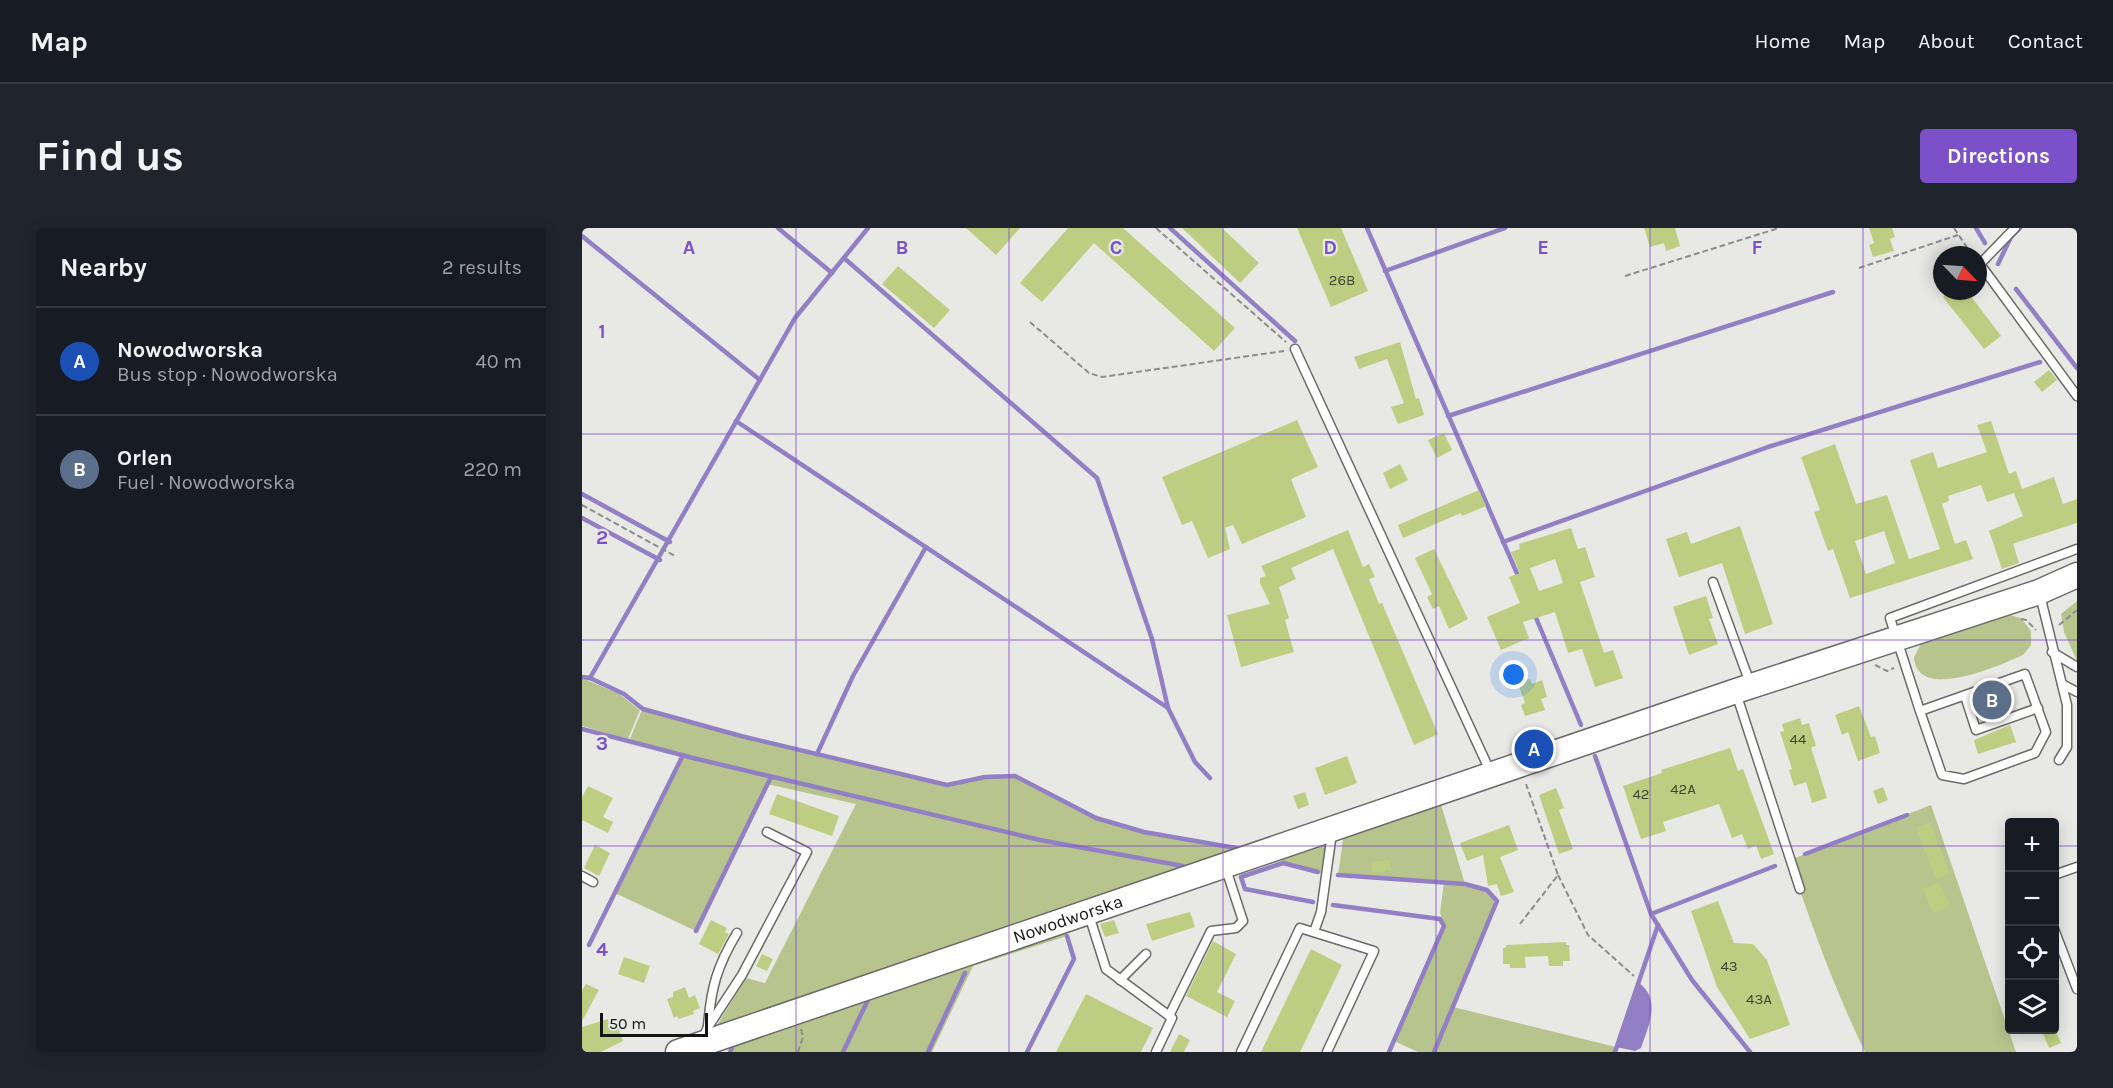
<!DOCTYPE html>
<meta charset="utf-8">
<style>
body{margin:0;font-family:Karla,sans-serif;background:#20242c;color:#f1f3f6}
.controls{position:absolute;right:18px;bottom:18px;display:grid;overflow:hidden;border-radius:6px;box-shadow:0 3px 15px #0003}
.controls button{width:54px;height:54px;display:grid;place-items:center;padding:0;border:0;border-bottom:2px solid #363941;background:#171b24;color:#f1f3f6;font:30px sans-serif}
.compass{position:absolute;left:1351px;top:18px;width:54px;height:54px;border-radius:50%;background:#171b24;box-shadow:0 3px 15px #0003;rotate:115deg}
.scale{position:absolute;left:18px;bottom:15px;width:108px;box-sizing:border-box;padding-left:6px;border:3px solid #151614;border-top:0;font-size:16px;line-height:21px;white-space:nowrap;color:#151614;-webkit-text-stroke:4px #e8e9e5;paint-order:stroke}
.you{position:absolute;left:932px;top:447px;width:21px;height:21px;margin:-15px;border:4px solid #fff;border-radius:50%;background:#1a73e8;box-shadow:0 0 0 9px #1a73e833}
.badge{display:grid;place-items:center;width:39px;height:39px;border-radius:50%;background:#7c50c8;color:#fff;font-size:20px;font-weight:700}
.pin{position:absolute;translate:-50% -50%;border:3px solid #fff;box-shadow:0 2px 6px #0006}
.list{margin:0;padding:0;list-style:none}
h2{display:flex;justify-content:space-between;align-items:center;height:78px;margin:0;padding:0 24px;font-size:26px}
h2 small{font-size:20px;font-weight:400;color:#9ea1a6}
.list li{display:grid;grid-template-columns:39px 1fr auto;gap:18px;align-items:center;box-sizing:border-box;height:108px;padding:0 24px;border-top:2px solid #363941}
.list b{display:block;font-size:22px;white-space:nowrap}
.list p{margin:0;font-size:20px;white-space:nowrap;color:#9ea1a6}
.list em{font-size:20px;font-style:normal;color:#9ea1a6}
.icon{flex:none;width:33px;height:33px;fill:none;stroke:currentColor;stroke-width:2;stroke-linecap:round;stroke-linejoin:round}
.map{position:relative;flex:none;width:1495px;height:824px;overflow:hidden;border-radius:6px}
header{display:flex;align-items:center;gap:36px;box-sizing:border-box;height:84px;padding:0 30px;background:#171b24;border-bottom:2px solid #363941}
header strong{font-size:28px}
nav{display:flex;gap:33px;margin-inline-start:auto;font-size:21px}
.intro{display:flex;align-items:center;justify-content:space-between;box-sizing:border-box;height:144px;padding:0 36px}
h1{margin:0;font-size:42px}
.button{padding:15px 27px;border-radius:6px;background:#7c50c8;color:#fff;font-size:21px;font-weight:700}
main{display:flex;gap:36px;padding:0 36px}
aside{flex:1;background:#171b24;border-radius:6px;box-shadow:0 3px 15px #0003}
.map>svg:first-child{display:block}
</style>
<header>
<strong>Map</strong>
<nav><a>Home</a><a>Map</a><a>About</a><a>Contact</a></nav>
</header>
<div class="intro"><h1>Find us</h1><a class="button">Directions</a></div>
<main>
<aside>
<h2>Nearby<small>2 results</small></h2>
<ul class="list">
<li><span class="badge" style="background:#1a4fb4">A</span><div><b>Nowodworska</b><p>Bus stop · Nowodworska</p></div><em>40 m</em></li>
<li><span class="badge" style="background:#5c6f8a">B</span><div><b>Orlen</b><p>Fuel · Nowodworska</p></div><em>220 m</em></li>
</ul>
</aside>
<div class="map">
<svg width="1495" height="824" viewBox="0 0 1495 824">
<rect width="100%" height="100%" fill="#e8e9e5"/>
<!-- green -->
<g fill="#b7c48d">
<polygon points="1495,373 1495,433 1482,404 1479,386"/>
<path d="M1424,386L1439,390L1449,403V417L1441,427C1419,437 1334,475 1332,429L1340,414Z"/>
<polygon points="0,450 37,466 58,482 46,511 0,498"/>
<polygon points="60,482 179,514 365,559 405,550 433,549 516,592 564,606 653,621 132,802 164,750 183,755 274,576 185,556 114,703 33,665 101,528 48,511"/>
<polygon points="858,573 883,656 905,662 915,673 871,779 1034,819 1033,824 836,824 812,813 862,698 858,685 862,654 756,647 762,605"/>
<path d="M1349,577L1434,824H1283C1253,762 1229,697 1208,632Z"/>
<polygon points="745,611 739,645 701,635 699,628"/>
<polygon points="484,700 485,708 391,738 350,824 149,824 150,820 138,824 122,824"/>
</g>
<!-- water -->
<path fill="#937fc3" d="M1057,755C1080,772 1066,799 1059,820L1053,823L1034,819Z"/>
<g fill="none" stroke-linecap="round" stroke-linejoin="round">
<!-- stream -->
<g stroke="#937fc3" stroke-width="4.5">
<polyline points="196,0 250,45"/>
<polyline points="588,0 713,113"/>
<polyline points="785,0 937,350"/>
<polyline points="1394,0 1403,15"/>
<polyline points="0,8 178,152"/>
<polyline points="262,30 515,250 570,411 586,480 613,534 628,550"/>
<polyline points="1416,36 1429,9 1438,0"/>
<polyline points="803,43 923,0"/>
<polyline points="1434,61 1495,140"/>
<polyline points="866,188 1251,64"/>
<polyline points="154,193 586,480"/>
<polyline points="0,266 88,314"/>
<polyline points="0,290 78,332"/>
<polyline points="921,314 1186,219 1458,134"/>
<polyline points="952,385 999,497"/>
<polyline points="0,449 8,450 213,90 286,0"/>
<polyline points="8,450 42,466 61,481 159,508 365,557 403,549 433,548 514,590 562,604 654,620"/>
<polyline points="0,501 115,531 458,612 601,638"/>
<polyline points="235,526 271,448 344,319"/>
<polyline points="1013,528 1069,686 1110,752 1168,824"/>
<polyline points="1223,626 1325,587"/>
<polyline points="756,647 883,656 905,662 915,673 852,824"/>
<polyline points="731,674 663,661 659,649 701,635 736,644"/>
<polyline points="751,677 858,691 862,698 807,824"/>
<polyline points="1069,686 1193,638"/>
<polyline points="114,703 189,549"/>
<polyline points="7,717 101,527"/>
<polyline points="148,824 150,820"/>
<polyline points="261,824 285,774"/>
<polyline points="346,824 383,745"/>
<polyline points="445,824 492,731 485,708"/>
<polyline points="1033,824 1076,697"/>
</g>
</g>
<!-- building -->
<g fill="#bdce82" fill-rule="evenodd">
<polygon points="384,0 438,0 414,27"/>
<polygon points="486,0 541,0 653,100 632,123 512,15 460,74 438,55"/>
<polygon points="600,0 640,0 677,35 658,55"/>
<polygon points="715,0 759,0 786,63 749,79"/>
<polygon points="1062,0 1093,0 1098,18 1084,23 1082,15 1068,19"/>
<polygon points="1287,0 1310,0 1313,9 1308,11 1312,23 1291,29 1287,17 1292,15"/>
<polygon points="316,38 368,82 352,100 300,56"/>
<polygon points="1368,63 1385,63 1419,108 1402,121 1361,69"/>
<polygon points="818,114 834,171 837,170 842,187 816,196 809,179 822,175 805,131 777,141 772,129"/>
<polygon points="1467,142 1475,152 1460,164 1452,154"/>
<polygon points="715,192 736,239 709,251 724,289 660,316 651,297 643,300 648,321 626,330 610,293 600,297 580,249"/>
<path d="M1409,193L1427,246L1434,243L1440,261L1472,249L1481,276L1495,271V295L1433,315L1431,316L1437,335L1420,341L1407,303L1441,288L1432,265L1405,274L1399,257L1366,268L1367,273L1360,276L1373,316L1384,312L1391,331L1268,370L1251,321L1246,323L1232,284L1238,282L1219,229L1253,216L1274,276L1305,267L1327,331L1358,321L1328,232L1351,224L1356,240L1405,224L1395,197ZM1302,303L1313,335L1284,346L1273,313Z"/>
<polygon points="862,205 870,222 855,230 846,212"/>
<polygon points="818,236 826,252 808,261 801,245"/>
<polygon points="897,262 904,278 880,288 879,285 821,310 816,297"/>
<polygon points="1158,298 1191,396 1163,406 1140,335 1097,349 1084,311 1105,304 1109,316"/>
<path d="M989,300L996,321L1003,319L1013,349L998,354L1022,425L1031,422L1041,450L1013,459L1000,421L986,425L973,384L941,394L947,410L919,422L905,389L938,375L927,349L938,345L929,324L938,321L937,316ZM973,331L981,355L957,363L948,340Z"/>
<polygon points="766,302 781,339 787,336 793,349 787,351 797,376 800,375 856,506 832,517 751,321 709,340 714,351 697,359 707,390 703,392 712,424 659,439 645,387 688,376 678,355 678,350 684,348 679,338"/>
<polygon points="852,321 886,391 867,401 857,378 851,381 845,369 850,366 833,330"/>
<polygon points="1124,368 1131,390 1127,391 1136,416 1107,427 1091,379"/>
<polygon points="948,451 950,456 960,452 965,469 959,471 963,482 943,488 939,477 943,475 936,455"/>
<polygon points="1417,462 1424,485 1406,491 1399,468"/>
<polygon points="1277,478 1289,509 1293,508 1298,525 1276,533 1266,504 1260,507 1253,487"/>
<polygon points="1218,490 1220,497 1227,495 1234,518 1229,519 1245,570 1230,575 1224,554 1212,558 1207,542 1210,541 1198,504 1202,503 1200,496"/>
<polygon points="1428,497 1434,514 1396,526 1392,512"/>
<polygon points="1148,520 1156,543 1161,541 1192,626 1179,631 1174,617 1166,621 1160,606 1150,610 1137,576 1081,594 1084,603 1059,611 1041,558 1080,545 1079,542"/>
<polygon points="765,528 775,555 743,567 733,540"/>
<polygon points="6,558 31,570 21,589 31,594 26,605 0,592 0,569"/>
<polygon points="1301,559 1306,572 1296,576 1291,563"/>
<polygon points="974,560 982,580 977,582 991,621 977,626 957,567"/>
<polygon points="723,564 727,577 716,581 711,568"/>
<polygon points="195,566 257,588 250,608 187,586"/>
<polygon points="1348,595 1368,646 1354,651 1334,600"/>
<polygon points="927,597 936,622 918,629 932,664 919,668 915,656 906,658 901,627 885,633 878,615"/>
<polygon points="13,617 28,625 17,648 2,640"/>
<polygon points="807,632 809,642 791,645 789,634"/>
<polygon points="1357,654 1368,678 1351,685 1341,661"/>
<polygon points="1136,673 1152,715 1171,716 1185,732 1208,797 1168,811 1135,759 1109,683"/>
<polygon points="608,684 613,699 570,713 564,696"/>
<polygon points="129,692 145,700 143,704 147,706 136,726 117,716"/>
<polygon points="532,692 537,705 523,709 518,696"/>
<polygon points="631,713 654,726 635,764 653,773 645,789 604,768"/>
<polygon points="984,714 984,717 987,717 988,733 981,733 981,738 967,738 966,728 943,729 944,740 928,740 928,736 921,736 921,720 924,720 924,717"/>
<polygon points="729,721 760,737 718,824 679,824"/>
<polygon points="180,726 191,731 185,743 174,738"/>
<polygon points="42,729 68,738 62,755 36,746"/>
<polygon points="4,756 17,762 0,793 0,762"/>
<polygon points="103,759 107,770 113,767 118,780 111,783 112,786 97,791 95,788 92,790 85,771 91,769 91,764"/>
<polygon points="504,766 571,800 559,824 474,824"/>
<polygon points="26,791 27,794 33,791 41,813 19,824 0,824 0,799"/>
<polygon points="1459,801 1473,801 1479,815 1467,820"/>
<polygon points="597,806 608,812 602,824 588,824"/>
</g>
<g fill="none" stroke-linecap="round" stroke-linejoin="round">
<!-- lane casing -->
<g stroke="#6a6b68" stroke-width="11">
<g id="lane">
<polyline points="1433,0 1398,36 1495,168"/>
<polyline points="713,121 908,543"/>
<polyline points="1131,354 1168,455"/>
<polyline points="1458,367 1485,477 1485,519 1477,532"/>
<polyline points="1470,424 1495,439"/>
<polyline points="1480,456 1495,464"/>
<polyline points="1154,465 1218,661"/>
<polyline points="1383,468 1394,502 1456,480"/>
<polyline points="1338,483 1360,547 1382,551 1453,525 1464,504 1443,446 1338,483 1308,390 1495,321"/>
<polyline points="1472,647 1495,639"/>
<polyline points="0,648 11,654"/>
<polyline points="507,687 524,741 590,790 574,824"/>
<polyline points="1472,701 1495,761"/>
<polyline points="732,704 739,684 750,605"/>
<polyline points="538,752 564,726"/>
<polyline points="587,788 629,703 654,700 661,693 643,638"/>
<path d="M126,798C129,760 135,738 155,705"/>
<polyline points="121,810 126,799 160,747 225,624 185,604"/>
<polyline points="659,824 718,700 792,723 745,824"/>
</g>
</g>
<!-- secondary casing -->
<g stroke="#6a6b68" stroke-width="27">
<g id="secondary">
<path id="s1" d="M96,824L1154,463L1457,364L1495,347"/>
</g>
</g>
<!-- path -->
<g stroke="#8d8e8b" stroke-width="2" stroke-dasharray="6 3" stroke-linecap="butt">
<polyline points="574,0 704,114"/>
<polyline points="1372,0 1390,27"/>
<polyline points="1277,40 1376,7"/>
<polyline points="1043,48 1197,0"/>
<polyline points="448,94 507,145 520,149 702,123"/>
<polyline points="0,277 93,328"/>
<polyline points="1439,391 1444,392 1454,402"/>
<polyline points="1477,397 1495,382"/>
<polyline points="1293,437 1305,443 1312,440"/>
<polyline points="976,647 1006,707 1052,748"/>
<polyline points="938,696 976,647 944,556"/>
<polyline points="216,824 221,809 219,801"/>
</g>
<!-- lane -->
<use href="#lane" stroke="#fff" stroke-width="8"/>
<!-- secondary -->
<use href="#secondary" stroke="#fff" stroke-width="24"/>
</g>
<!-- grid -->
<path fill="none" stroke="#7c50c8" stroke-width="1.5" stroke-opacity="0.55" d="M214,0V824M427,0V824M641,0V824M854,0V824M1068,0V824M1281,0V824M0,206H1495M0,412H1495M0,618H1428M1472,618H1495"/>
<g text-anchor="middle" stroke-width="4.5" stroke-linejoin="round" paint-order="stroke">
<!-- number labels -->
<g font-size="15" fill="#3f4430">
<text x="760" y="57">26B</text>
<text x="1216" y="516">44</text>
<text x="1101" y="566">42A</text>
<text x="1059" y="571">42</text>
<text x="1147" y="743">43</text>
<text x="1177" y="776">43A</text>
</g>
<!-- street labels -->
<g font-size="18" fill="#151614" stroke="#e8e9e5">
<text dy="6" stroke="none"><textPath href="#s1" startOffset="412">Nowodworska</textPath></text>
</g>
</g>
<g font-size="20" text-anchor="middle" font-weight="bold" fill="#7c50c8" stroke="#e8e9e5" stroke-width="4.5" stroke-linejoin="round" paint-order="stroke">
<text x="107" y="26">A</text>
<text x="320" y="26">B</text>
<text x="534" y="26">C</text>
<text x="748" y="26">D</text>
<text x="961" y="26">E</text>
<text x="1175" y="26">F</text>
<text x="20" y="110">1</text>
<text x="20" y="316">2</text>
<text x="20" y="522">3</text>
<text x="20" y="728">4</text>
</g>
</svg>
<div class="controls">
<button>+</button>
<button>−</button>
<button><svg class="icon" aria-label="locate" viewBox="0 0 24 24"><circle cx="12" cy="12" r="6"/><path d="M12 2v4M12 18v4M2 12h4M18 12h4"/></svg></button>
<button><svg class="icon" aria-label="layers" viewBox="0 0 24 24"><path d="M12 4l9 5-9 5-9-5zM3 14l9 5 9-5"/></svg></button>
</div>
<svg class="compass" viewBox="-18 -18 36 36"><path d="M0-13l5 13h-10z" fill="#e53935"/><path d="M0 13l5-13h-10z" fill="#9ea1a6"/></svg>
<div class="scale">50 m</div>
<div class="you"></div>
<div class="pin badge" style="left:952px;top:521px;background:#1a4fb4">A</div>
<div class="pin badge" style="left:1410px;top:472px;background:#5c6f8a">B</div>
</div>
</main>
